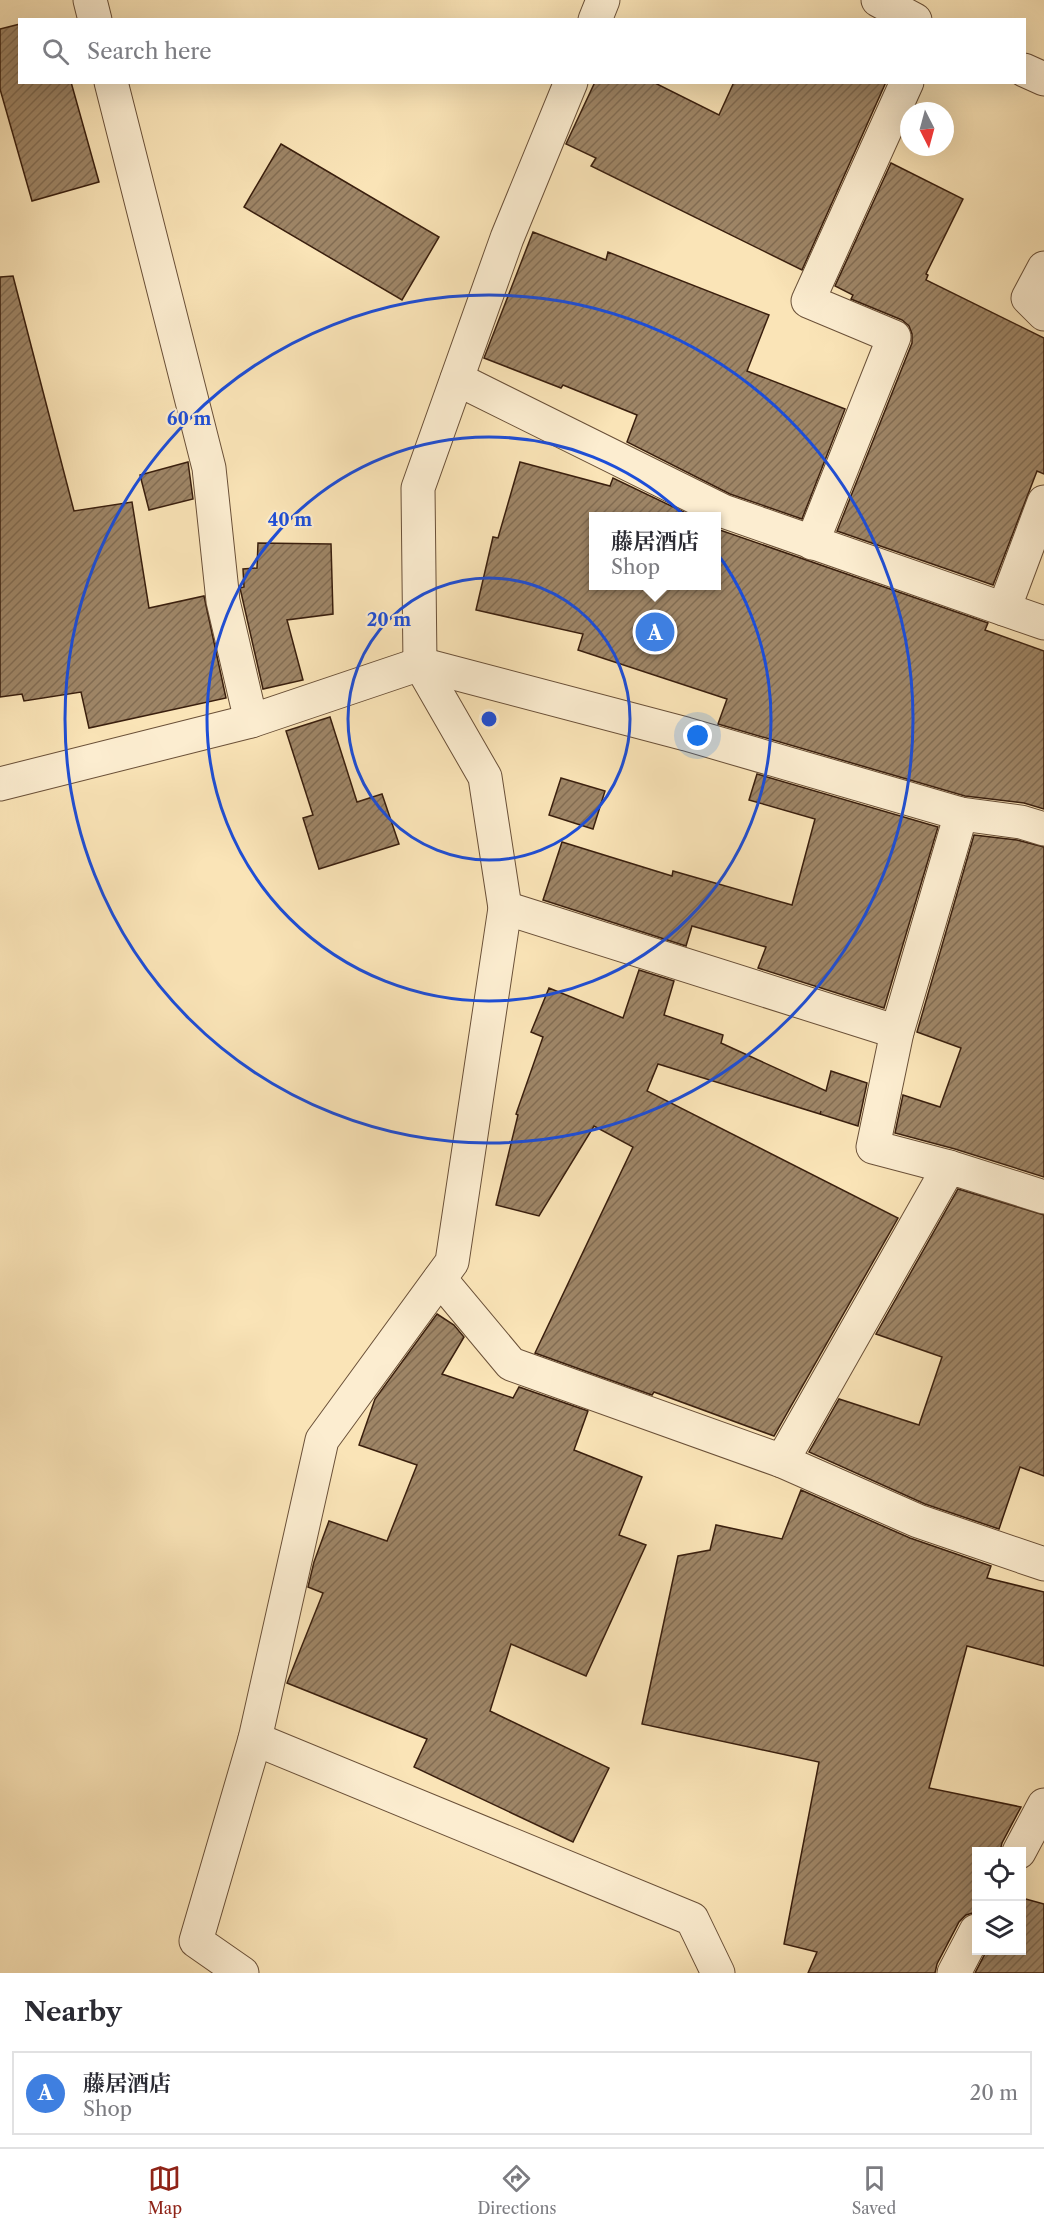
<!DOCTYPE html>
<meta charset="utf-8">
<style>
body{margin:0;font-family:"Libre Caslon Text","Noto Serif JP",serif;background:#f7f7f7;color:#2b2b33}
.controls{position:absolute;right:18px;bottom:18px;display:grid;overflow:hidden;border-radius:0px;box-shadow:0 6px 24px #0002}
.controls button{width:54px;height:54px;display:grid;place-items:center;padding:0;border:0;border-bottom:2px solid #e1e1e2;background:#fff;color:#2b2b33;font:30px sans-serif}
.compass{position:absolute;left:900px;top:102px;width:54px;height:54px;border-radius:50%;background:#fff;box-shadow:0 6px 24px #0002;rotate:174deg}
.you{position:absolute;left:698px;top:736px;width:21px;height:21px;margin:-15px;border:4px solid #fff;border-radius:50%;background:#1a73e8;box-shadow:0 0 0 9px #1a73e833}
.badge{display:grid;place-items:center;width:39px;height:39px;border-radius:50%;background:#8f2418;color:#fff;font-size:20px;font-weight:700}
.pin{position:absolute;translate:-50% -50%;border:3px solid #fff;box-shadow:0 2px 6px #0006}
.popup{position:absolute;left:589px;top:512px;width:132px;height:78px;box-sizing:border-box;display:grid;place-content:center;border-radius:0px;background:#fff;filter:drop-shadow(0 2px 4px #0005);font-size:20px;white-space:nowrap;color:#7c7c81}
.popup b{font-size:22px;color:#2b2b33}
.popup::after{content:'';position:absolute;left:50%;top:100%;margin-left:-12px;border:12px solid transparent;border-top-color:#fff}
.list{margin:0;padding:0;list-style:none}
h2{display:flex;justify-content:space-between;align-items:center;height:78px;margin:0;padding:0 24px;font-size:26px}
h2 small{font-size:20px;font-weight:400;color:#7c7c81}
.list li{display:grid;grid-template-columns:39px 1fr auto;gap:18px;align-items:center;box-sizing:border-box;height:84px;margin:0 12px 12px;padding:0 12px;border:2px solid #e1e1e2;border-radius:0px}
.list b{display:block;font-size:22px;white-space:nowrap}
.list p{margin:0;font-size:20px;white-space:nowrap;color:#7c7c81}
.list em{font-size:20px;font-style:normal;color:#7c7c81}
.icon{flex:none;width:33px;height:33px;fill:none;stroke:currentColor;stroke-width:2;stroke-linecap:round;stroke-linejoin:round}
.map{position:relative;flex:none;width:1044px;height:1973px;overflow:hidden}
.search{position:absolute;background:#fff;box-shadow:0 6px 24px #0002;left:18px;right:18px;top:18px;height:66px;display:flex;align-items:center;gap:15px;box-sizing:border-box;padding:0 21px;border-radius:0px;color:#7c7c81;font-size:22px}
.sheet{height:174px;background:#fff}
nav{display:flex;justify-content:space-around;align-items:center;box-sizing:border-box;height:84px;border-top:2px solid #e1e1e2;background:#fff;font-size:16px;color:#7c7c81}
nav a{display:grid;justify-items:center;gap:3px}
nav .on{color:#8f2418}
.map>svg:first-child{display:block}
</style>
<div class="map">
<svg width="1044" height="1973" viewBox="0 0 1044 1973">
<defs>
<pattern id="building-hatch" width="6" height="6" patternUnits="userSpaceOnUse" patternTransform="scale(1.5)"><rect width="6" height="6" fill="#9e8566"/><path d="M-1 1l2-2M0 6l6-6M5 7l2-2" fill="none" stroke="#826c52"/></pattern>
</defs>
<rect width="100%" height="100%" fill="#fae4b7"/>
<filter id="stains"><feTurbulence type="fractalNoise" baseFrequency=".00333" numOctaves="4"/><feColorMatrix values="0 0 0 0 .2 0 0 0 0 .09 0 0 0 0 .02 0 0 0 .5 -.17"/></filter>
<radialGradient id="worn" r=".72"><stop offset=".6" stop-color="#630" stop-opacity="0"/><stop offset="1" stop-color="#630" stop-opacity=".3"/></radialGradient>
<!-- building -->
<g fill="url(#building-hatch)" stroke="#3a1f0e" stroke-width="1.5">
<polygon points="20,24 20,82 71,82 99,182 32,201 0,89 0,29"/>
<polygon points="595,82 653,82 719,115 734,82 886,82 802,270 591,166 596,158 566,144"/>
<polygon points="281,144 439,237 402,300 244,207"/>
<polygon points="891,163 963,199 926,274 928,275 926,280 1044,338 1044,474 1037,471 993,585 837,531 912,343 912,334 909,326 902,320 851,299 853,295 835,286"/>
<polygon points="533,232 606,260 608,252 769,315 747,371 845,409 802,519 730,494 627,442 637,415 563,385 561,388 484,358"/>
<polygon points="13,276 74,511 132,502 149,608 204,596 226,698 89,728 81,692 24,701 22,694 0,697 0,277"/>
<polygon points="188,462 193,499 149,510 140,475"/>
<polygon points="520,462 610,486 613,478 692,516 594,516 594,585 717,585 717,529 988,623 985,630 1044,651 1044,809 1024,803 965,796 718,724 727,699 578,650 583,634 476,610 493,537 498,538"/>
<polygon points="258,543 331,544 333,614 287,620 303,680 263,689 240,588 244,587 243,569 257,568"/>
<polygon points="330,717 357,802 382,794 399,844 319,869 303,818 313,815 286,731"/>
<polygon points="757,774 938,827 884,1008 758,968 766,947 692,926 686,946 543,900 562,842 672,876 673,871 792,905 815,819 749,800"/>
<polygon points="561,778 605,791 593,829 549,815"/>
<polygon points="974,835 1017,840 1044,847 1044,1177 955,1149 895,1133 903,1095 940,1107 961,1048 917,1032"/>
<polygon points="639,970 674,981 664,1015 723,1035 721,1043 826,1091 831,1071 867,1083 858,1126 820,1114 821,1111 820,1114 658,1064 647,1091 898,1218 774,1436 654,1392 652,1395 535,1353 633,1147 594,1126 539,1216 496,1205 518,1115 516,1114 543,1037 531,1032 549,988 623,1018"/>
<polygon points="958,1189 1044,1215 1044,1476 1020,1467 999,1529 925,1504 809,1452 839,1399 919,1425 942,1357 876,1334"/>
<polygon points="437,1314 454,1325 464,1337 442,1374 513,1398 519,1387 588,1411 574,1450 642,1477 619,1535 646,1545 586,1676 511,1644 490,1711 609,1768 573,1842 414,1767 427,1739 287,1683 323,1593 308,1587 314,1562 329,1521 387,1541 417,1465 359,1445 375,1399"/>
<polygon points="801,1490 910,1538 991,1566 987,1578 1044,1592 1044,1666 967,1646 929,1788 1021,1807 1002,1843 1000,1851 976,1851 976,1912 966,1915 959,1922 937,1964 935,1973 808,1973 817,1952 784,1944 819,1762 642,1724 678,1556 710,1550 716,1525 782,1539"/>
<polygon points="1022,1898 1044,1904 1044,1973 975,1973 987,1950 1022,1950"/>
</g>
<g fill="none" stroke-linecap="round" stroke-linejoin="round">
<!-- minor casing -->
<g stroke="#6a5038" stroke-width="35">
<g id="minor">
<polyline points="90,0 95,20"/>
<polyline points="878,0 915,20"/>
<polyline points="595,20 603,0"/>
<polyline points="1024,70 1044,79"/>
<polyline points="111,82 209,468 223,601 251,721"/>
<polyline points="1044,268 1028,298 1044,314"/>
<polyline points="457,379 723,511 1044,623"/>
<polyline points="812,543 894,337 808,301 907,82"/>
<polyline points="1004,609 1044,502"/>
<polyline points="0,784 251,721 420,664 686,734 961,814 1021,822 1044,829"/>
<polyline points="505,908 897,1032"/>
<polyline points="949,1167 873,1147 897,1032 961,814"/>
<polyline points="440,1279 511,1364 782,1461 949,1167 1044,1197"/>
<polyline points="782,1461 918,1521 1044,1564"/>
<polyline points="255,1739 692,1919 718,1973"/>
<polyline points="1019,1852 1044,1805"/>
<polyline points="242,1973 196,1941 255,1739 322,1440 452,1262 505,908 485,777 420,664 418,488 507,238 571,82"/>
<polyline points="954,1973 976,1931"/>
</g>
</g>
<!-- minor -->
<use href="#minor" stroke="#fcedd0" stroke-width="33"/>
</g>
<!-- distance rings -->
<g fill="none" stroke="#1d4ed8" stroke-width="3">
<circle cx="489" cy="719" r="141"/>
<circle cx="489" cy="719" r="282"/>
<circle cx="489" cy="719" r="424"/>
</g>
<circle cx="489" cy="719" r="9" fill="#1d4ed8" stroke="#fcedd0" stroke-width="3"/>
<g font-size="18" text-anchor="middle" font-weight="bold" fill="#1d4ed8" stroke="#fcedd0" stroke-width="4.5" stroke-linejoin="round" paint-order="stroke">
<text x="189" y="425">60 m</text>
<text x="290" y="526">40 m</text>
<text x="389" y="626">20 m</text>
</g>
<rect width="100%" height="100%" filter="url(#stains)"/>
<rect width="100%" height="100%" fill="url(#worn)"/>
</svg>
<div class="controls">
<button><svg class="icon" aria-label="locate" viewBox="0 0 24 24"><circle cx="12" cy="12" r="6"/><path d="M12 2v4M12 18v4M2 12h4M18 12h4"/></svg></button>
<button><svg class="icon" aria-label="layers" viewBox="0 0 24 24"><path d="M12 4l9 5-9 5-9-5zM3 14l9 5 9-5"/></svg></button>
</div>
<svg class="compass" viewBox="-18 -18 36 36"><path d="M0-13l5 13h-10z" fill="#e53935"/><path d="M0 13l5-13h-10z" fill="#7c7c81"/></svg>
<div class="you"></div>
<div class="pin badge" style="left:655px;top:632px;background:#3f7fe0">A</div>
<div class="popup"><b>藤居酒店</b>Shop</div>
<div class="search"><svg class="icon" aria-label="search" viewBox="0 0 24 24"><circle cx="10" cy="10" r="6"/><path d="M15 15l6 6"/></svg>Search here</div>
</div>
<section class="sheet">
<h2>Nearby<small></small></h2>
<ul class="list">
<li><span class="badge" style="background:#3f7fe0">A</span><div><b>藤居酒店</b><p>Shop</p></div><em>20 m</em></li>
</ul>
</section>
<nav>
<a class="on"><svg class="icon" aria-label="map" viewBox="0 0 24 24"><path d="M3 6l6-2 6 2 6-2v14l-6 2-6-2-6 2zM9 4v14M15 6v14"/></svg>Map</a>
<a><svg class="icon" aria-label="directions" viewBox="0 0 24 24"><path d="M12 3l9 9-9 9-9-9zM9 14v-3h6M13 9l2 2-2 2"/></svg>Directions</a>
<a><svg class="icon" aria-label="saved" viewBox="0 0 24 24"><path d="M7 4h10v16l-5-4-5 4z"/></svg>Saved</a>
</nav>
